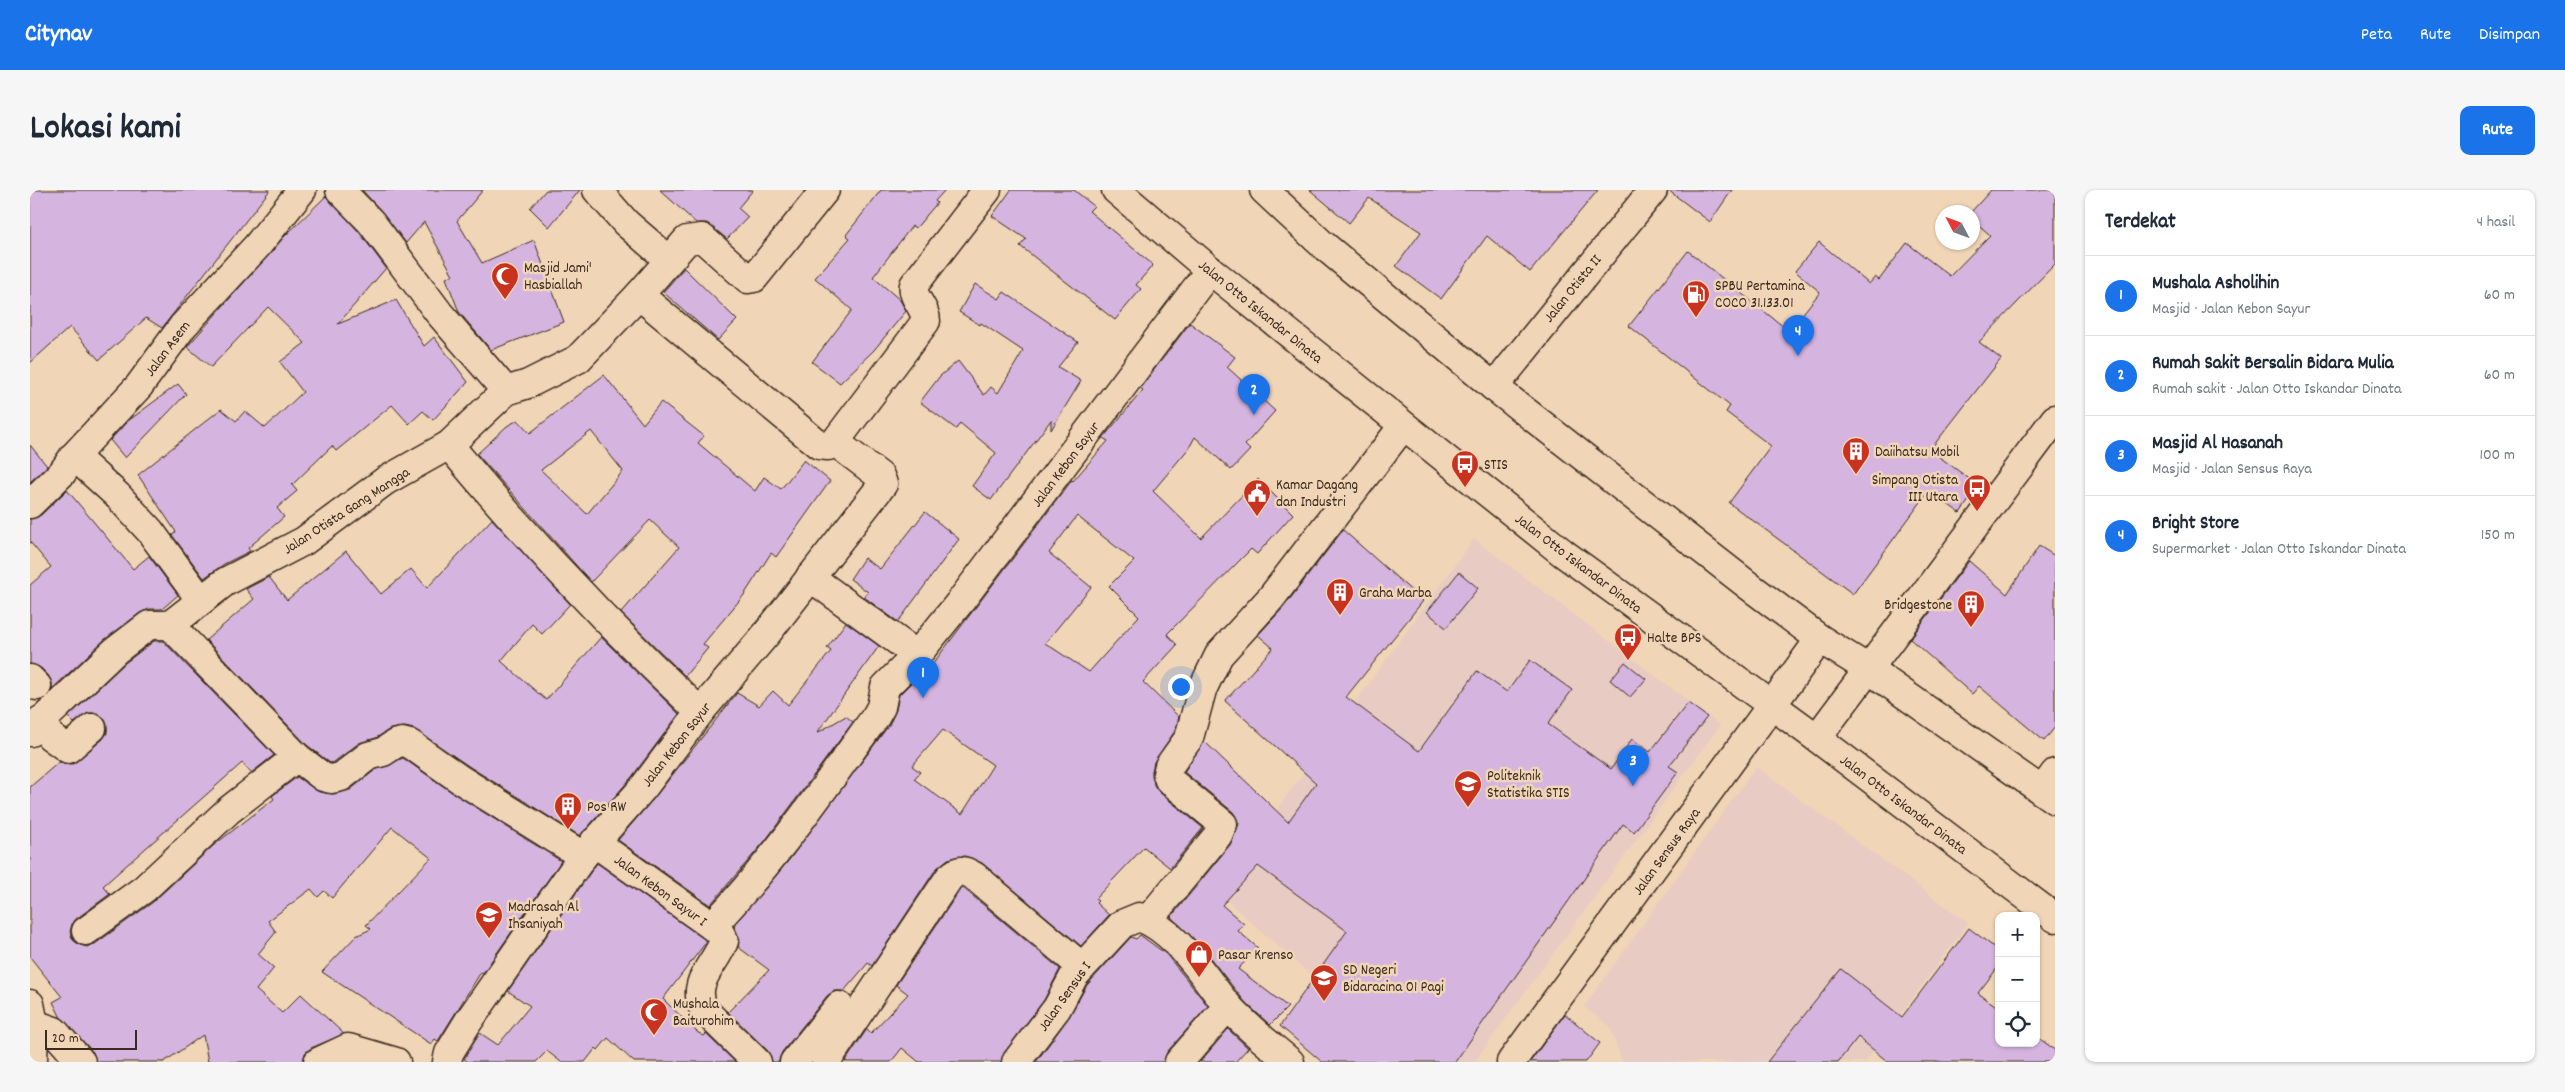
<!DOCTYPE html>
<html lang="id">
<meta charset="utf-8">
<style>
body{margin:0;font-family:Dekko,sans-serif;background:#f6f6f7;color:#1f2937}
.controls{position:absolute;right:15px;bottom:15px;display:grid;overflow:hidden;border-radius:10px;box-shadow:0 1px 4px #0004}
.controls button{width:45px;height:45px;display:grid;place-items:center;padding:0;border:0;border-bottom:1px solid #e0e1e3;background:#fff;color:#1f2937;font:25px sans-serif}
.compass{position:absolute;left:1905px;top:15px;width:45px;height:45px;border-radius:50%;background:#fff;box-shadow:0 1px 4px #0004;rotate:311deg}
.scale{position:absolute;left:15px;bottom:12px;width:92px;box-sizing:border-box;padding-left:5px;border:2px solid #3b2a1e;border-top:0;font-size:14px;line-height:18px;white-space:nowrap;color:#3b2a1e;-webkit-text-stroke:4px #f0d5b7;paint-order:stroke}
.you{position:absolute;left:1150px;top:496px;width:18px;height:18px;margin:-12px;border:4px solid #fff;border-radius:50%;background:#1a73e8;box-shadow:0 0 0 8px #1a73e833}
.badge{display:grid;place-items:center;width:32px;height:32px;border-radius:50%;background:#1a73e8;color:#fff;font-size:16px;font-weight:700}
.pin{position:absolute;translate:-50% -41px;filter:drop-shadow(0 1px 2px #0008)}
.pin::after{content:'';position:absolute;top:26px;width:18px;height:15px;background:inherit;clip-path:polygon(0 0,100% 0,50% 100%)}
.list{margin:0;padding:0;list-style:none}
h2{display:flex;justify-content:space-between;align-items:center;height:65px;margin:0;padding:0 20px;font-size:21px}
h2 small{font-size:16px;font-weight:400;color:#747a83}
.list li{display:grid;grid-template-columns:32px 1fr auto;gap:15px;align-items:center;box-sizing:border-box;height:80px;padding:0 20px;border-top:1px solid #e0e1e3}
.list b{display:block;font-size:19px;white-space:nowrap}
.list p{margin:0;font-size:16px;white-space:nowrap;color:#747a83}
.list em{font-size:16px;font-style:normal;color:#747a83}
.icon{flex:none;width:28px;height:28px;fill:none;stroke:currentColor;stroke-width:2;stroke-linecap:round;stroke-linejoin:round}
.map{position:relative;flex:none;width:2025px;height:872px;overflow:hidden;border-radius:10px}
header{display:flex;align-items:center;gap:30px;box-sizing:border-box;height:70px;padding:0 25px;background:#1a73e8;color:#fff}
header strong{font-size:24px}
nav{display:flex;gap:28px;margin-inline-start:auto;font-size:18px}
.intro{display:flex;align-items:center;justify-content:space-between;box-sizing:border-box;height:120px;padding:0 30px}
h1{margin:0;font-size:35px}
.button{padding:12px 22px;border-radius:10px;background:#1a73e8;color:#fff;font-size:18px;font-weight:700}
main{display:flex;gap:30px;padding:0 30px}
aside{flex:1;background:#fff;border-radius:10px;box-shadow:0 1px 4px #0004}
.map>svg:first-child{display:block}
</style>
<header>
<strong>Citynav</strong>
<nav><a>Peta</a><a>Rute</a><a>Disimpan</a></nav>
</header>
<div class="intro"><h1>Lokasi kami</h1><a class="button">Rute</a></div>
<main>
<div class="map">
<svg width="2025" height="872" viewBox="0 0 2025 872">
<rect width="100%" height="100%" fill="#f0d5b7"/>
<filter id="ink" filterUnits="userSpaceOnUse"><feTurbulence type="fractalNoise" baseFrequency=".02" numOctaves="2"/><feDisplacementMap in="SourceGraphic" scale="10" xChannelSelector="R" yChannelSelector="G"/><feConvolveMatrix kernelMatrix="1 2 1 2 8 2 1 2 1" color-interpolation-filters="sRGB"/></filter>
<g filter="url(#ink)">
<!-- built -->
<g fill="#e8cbc3">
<polygon points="1444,349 1690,535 1444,872 1393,872 1274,779 1187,702"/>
<polygon points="1726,577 1938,733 1835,872 1592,872 1580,836 1554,817"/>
</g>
<!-- building -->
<g fill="#d5b4df" stroke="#3b2a1e" fill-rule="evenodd">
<polygon points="0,0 240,0 132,138 116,128 69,170 40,137 0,173"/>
<polygon points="332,0 453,0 427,31 452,73 504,50 534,132 461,160 429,122 416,88 423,85 394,32 376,53 353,23"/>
<polygon points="516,0 550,0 519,37 500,18"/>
<polygon points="630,0 723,0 708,18 718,27 697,49 677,33 666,33"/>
<polygon points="851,0 915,0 905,11 907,13 886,38 882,36 843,87 870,110 876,121 844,160 810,193 782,172 822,120 785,88 820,48 816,45"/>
<polygon points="981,0 1044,0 1064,16 1059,21 1123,75 1106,95 1111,99 1085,130 990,56 996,49 962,26"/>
<polygon points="1280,0 1568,0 1500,82 1457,46 1411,109 1366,76 1391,42 1339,8 1319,33"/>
<polygon points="1638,0 1702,0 1680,32"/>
<polygon points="1961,0 2025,0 2025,74 1949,152 1971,169 1900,260 1949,296 1930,323 1899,301 1823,404 1699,313 1741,256 1696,222 1700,216 1599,136 1658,61 1759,141 1790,102 1765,81 1789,52 1839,94 1845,87 1849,90 1877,53 1920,86 1960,45 1942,29 1941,22"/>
<polygon points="296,6 329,42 356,78 308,134 366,110 394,156 404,147 438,192 403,230 393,221 379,234 362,215 306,261 302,256 262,295 267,301 247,318 254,327 218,358 220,361 194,374 174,388 142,345 146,342 108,285 191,219 206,231 215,221 235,238 273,202 250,172 275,153 238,117 181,177 157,157 254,47"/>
<polygon points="654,78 707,130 688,150 633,102"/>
<polygon points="945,94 969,109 974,102 1048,152 1028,177 1051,191 1021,240 1021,230 961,310 942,296 966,263 930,233 926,239 890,212 910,186 928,171 954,205 961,197 968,203 993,161 951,133 950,135 929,122"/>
<path d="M1160,133L1205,167L1197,177L1245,221L1215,255L1220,260L1201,280L1165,247L1159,258L1123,301L1171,348L1228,289L1263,324L1227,364L1221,359L1137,444L1147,455L1113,492L1149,527L1145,541L1124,572L1122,581L1124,595L1129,602L1173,638L1140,678L1114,657L1065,709L1068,711L1066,713L1079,725L1051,756L952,673L935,666L918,669L906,679L842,776L838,773L814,801H804L797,806L752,862L749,872H742L738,861L698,822L739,780L708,757L710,750L704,735L759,670L859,535L866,520L869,505L893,481L899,479L1042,290L1043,291L1078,251L1073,248L1113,200L1110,198ZM1047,326L1104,371L1079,396L1109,426L1059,482L1015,453L1061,397L1019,363ZM913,540L963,575L932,624L884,589L890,582L882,576Z"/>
<path d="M574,185L613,234L631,212L674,246L668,253L725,301L734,287L751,299L774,270L800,291L746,367L741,363L714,405L673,454L678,458L655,486L591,423L649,357L620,330L561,392L447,264L477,236L488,230L500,243ZM561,241L593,281L557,324L511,280Z"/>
<polygon points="148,194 156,204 95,268 80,250 98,231"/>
<polygon points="0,255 17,276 0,292"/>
<polygon points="37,300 103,379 119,366 148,405 132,419 119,419 110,423 74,450 22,499 22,492 18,485 11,478 0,474 0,395 21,377 0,352 0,329 11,325"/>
<polygon points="895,322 929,349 868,432 834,407 838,402 820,389 834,368 850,379"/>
<polygon points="462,329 540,414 512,444 502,434 471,471 516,510 571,447 649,524 601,588 550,646 440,577 384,539 375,537 360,539 346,548 329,553 304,572 300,573 277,555 176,450 224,409 216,399 239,387 257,410 316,361 351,404 381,379 397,398"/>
<polygon points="1313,340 1393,411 1316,507 1389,561 1447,481 1477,502 1500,470 1542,500 1518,534 1581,579 1602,549 1620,562 1658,513 1677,527 1639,576 1648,582 1604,642 1593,634 1425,872 1292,872 1250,836 1317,741 1228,676 1192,715 1214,734 1208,741 1228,758 1208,779 1258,817 1240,835 1215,812 1169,754 1141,727 1200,655 1209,634 1203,622 1154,582 1174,551 1258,632 1286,593 1195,511 1243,458 1228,445 1253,418"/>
<polygon points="2009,356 2025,366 2025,537 2014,551 1949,496 1942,504 1880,449 1939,371 1977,404"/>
<polygon points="1429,382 1448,398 1416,438 1397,422"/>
<polygon points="816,432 849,456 787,543 816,526 823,532 735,651 680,715 588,650 625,607 707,503 729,516 743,501 758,515 801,461 797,458"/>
<polygon points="124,451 133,451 244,565 221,583 212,573 73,696 80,704 46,729 42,734 40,742 43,750 50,755 57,757 65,754 123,712 184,655 244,609 242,606 267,587 289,602 304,604 320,600 345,580 373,568 423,603 531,671 453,783 451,782 408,851 405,849 401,854 292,782 326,746 341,739 336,735 401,668 362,637 302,708 294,701 288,707 281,699 238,731 246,742 228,764 244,778 226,800 252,823 271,804 314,844 281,858 275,863 273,872 178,872 173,845 134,872 66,872 63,862 31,828 23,812 32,807 0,767 0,597 29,572 43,574 73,549 77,543 77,534 74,528 67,523 58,523 44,533 38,527 95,473"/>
<polygon points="1595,472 1616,489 1600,507 1580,490"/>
<polygon points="567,673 677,751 633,809 667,842 674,846 676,844 705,872 604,872 578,848 568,860 566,858 555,872 531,872 517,861 506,872 438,872 434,869 450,843 468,855 500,816 478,801"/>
<polygon points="932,697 1030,779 1014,810 974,863 971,872 889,872 872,858 861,872 815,872 837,839 841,843 878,804 866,795"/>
<polygon points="1939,738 1969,761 1969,776 1948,803 1969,818 1969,853 2006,853 2006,846 2025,860 2025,872 1858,872 1828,847 1808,872 1737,872 1811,779 1872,827"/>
<polygon points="1110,745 1136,764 1178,816 1137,862 1134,872 1006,872 1039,827 1057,795 1101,747 1106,749"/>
<polygon points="1535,824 1570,853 1556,872 1500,872"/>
<polygon points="1198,839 1218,858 1205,872 1170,872"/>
</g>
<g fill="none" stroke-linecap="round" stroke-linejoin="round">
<!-- street casing -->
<g stroke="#3b2a1e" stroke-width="31">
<g id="street">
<polyline points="310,0 341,32 409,123 476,201"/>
<polyline points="567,0 596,33 639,70"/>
<polyline points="1464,197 1623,0"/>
<path d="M805,252L896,131C896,118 881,107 884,95L957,0"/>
<path d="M419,255C497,349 580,437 670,522"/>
<polyline points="44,266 87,305 120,341 170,409"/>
<polyline points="0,314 32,283 44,266 109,196 153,136 227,56 272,0"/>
<polyline points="780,387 887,465"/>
<polyline points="140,435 267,567 293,587 301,589 311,587 338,566 353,562 365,554 372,552 380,554 431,590 553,666"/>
<polyline points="0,489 7,496"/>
<polyline points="11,530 20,546 38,559 62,538"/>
<polyline points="0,542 85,461 119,435 140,435 195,392 274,351 355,291 419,255 476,201 498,194 548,169 609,105 657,50 672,48 718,89 724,88 795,0"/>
<polyline points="2012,601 2025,583"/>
<path d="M564,652L689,741L694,751C685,776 660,791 674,820L727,872"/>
<polyline points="1118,730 1188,645 1193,634 1139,590 1137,584 1139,576 1159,548 1172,500 1189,465 1241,408 1373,236"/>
<path d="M682,736C743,672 794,598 846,526L851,517L855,497L887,465L930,412L1180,80"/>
<polyline points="56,741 114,699 199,620 267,567"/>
<polyline points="0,814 4,834 3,872"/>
<polyline points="4,834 24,841 51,872"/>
<polyline points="288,872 318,858 366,872"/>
<polyline points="417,872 419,863 438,832 553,666 613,598 670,522 738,442 853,294 850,286 805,252 798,256 789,255 609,105"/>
<polyline points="764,872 809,816"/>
<path d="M796,872L919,688C928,679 933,679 944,686L1052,777"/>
<path d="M986,872L1027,818L1044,786L1092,734L1109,727C1146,740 1173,786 1197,815C1215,836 1239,854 1260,872"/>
<polyline points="1149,872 1198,816"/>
<polyline points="1481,872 1790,449"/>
</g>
</g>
<!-- secondary casing -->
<g stroke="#3b2a1e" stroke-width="31">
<polyline id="secondary" points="1787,548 2025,229"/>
</g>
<!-- primary casing -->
<g stroke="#3b2a1e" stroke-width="31">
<g id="primary">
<polyline points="1086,0 1180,80 1533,363 1787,548 2025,728"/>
<polyline points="1234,0 1292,54 1464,197 1719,396 1790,449 1840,480 2025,610"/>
</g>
</g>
<!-- street -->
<use href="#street" stroke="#f0d5b7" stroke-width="28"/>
<!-- secondary -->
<use href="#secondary" stroke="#f0d5b7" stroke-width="28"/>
<!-- primary -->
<use href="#primary" stroke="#f0d5b7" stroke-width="28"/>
</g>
</g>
<!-- icons -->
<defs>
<g id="mosque-pin" transform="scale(1.4375)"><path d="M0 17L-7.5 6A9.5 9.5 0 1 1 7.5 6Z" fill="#c8321e" stroke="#f0d5b7"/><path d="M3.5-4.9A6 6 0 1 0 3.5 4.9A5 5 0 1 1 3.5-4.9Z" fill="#fff"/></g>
<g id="fuel-pin" transform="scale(1.4375)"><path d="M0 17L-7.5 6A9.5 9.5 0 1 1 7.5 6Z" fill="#c8321e" stroke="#f0d5b7"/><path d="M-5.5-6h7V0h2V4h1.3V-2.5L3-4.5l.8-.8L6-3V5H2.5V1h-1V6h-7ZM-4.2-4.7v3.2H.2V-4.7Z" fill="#fff"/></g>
<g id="building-pin" transform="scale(1.4375)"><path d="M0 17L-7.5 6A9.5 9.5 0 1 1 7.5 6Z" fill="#c8321e" stroke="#f0d5b7"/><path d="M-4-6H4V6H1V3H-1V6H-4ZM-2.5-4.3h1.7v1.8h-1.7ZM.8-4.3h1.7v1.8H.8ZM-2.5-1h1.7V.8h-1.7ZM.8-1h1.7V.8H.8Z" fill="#fff"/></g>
<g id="bus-pin" transform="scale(1.4375)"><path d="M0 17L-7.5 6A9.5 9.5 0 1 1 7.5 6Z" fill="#c8321e" stroke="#f0d5b7"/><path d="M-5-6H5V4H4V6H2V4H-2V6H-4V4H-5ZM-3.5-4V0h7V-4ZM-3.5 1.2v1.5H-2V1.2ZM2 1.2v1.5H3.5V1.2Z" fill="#fff"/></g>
<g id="civic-pin" transform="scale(1.4375)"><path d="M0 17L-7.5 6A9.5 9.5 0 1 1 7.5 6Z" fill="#c8321e" stroke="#f0d5b7"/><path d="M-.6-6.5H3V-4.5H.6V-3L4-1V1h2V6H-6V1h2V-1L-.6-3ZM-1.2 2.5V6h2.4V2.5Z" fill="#fff"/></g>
<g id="university-pin" transform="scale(1.4375)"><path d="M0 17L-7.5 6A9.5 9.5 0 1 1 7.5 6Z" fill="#c8321e" stroke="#f0d5b7"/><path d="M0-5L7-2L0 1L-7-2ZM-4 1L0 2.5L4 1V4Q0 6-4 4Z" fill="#fff"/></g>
<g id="school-pin" transform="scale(1.4375)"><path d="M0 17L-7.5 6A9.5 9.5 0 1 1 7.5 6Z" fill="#c8321e" stroke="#f0d5b7"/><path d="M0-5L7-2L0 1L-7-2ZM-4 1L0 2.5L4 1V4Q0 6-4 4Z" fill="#fff"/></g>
<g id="shop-pin" transform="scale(1.4375)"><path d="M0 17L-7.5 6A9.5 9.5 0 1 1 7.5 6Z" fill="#c8321e" stroke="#f0d5b7"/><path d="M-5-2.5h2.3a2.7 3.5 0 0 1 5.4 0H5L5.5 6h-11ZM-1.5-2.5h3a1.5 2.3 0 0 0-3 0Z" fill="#fff"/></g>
</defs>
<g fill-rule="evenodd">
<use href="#mosque-pin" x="475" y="86"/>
<use href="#fuel-pin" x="1666" y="104"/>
<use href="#building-pin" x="1826" y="261"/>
<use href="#bus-pin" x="1435" y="274"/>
<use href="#bus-pin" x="1947" y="298"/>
<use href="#civic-pin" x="1227" y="303"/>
<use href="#building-pin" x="1310" y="402"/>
<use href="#building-pin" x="1941" y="414"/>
<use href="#bus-pin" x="1598" y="447"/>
<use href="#university-pin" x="1438" y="594"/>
<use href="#building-pin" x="538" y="616"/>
<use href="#school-pin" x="459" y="725"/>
<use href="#shop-pin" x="1169" y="764"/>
<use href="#school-pin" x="1294" y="788"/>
<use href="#mosque-pin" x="624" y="822"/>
</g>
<g text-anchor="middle" stroke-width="5" stroke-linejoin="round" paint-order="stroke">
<!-- poi labels -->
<g font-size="15" fill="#3b2a1e" stroke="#f0d5b7" text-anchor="start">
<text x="494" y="82">Masjid Jami'<tspan x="494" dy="17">Hasbiallah</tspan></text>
<text x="1685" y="100">SPBU Pertamina<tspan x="1685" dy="17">COCO 31.133.01</tspan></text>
<text x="1845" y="266">Daiihatsu Mobil</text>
<text x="1454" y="279">STIS</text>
<text x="1928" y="294" text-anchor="end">Simpang Otista<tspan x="1928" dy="17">III Utara</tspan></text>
<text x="1246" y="299">Kamar Dagang<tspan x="1246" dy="17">dan Industri</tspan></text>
<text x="1329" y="407">Graha Marba</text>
<text x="1922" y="419" text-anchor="end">Bridgestone</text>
<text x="1617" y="452">Halte BPS</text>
<text x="1457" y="590">Politeknik<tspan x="1457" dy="17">Statistika STIS</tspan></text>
<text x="557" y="621">Pos RW</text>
<text x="478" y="721">Madrasah Al<tspan x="478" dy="17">Ihsaniyah</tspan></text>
<text x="1188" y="769">Pasar Krenso</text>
<text x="1313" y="784">SD Negeri<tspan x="1313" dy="17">Bidaracina 01 Pagi</tspan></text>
<text x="643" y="818">Mushala<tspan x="643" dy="17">Baiturohim</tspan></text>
</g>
<!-- street labels -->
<g font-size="15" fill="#3b2a1e" stroke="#f0d5b7">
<text transform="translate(1542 98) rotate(-51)" y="5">Jalan Otista II</text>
<text transform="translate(1231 121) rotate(39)" y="5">Jalan Otto Iskandar Dinata</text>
<text transform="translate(137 158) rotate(-53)" y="5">Jalan Asem</text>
<text transform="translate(1035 274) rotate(-53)" y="5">Jalan Kebon Sayur</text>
<text transform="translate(316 320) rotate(-33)" y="5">Jalan Otista Gang Mangga</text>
<text transform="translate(1549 373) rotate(37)" y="5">Jalan Otto Iskandar Dinata</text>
<text transform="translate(646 554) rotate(-52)" y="5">Jalan Kebon Sayur</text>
<text transform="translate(1874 614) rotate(37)" y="5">Jalan Otto Iskandar Dinata</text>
<text transform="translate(1636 661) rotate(-54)" y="5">Jalan Sensus Raya</text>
<text transform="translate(631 700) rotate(36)" y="5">Jalan Kebon Sayur I</text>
<text transform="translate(1034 806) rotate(-55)" y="5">Jalan Sensus I</text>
</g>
</g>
</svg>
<div class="controls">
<button>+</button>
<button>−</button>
<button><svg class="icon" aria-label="locate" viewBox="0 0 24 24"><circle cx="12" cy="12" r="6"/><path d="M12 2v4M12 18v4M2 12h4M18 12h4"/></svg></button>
</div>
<svg class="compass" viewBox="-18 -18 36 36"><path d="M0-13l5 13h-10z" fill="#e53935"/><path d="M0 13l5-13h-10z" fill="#747a83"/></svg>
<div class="scale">20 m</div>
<div class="you"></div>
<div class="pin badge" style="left:893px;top:508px">1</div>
<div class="pin badge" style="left:1224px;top:225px">2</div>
<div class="pin badge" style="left:1603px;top:596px">3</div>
<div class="pin badge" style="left:1768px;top:166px">4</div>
</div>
<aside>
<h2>Terdekat<small>4 hasil</small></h2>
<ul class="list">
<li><span class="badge">1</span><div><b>Mushala Asholihin</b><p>Masjid · Jalan Kebon Sayur</p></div><em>60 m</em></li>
<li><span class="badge">2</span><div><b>Rumah Sakit Bersalin Bidara Mulia</b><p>Rumah sakit · Jalan Otto Iskandar Dinata</p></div><em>60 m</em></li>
<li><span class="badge">3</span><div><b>Masjid Al Hasanah</b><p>Masjid · Jalan Sensus Raya</p></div><em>100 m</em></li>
<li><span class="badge">4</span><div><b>Bright Store</b><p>Supermarket · Jalan Otto Iskandar Dinata</p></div><em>150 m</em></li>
</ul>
</aside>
</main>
